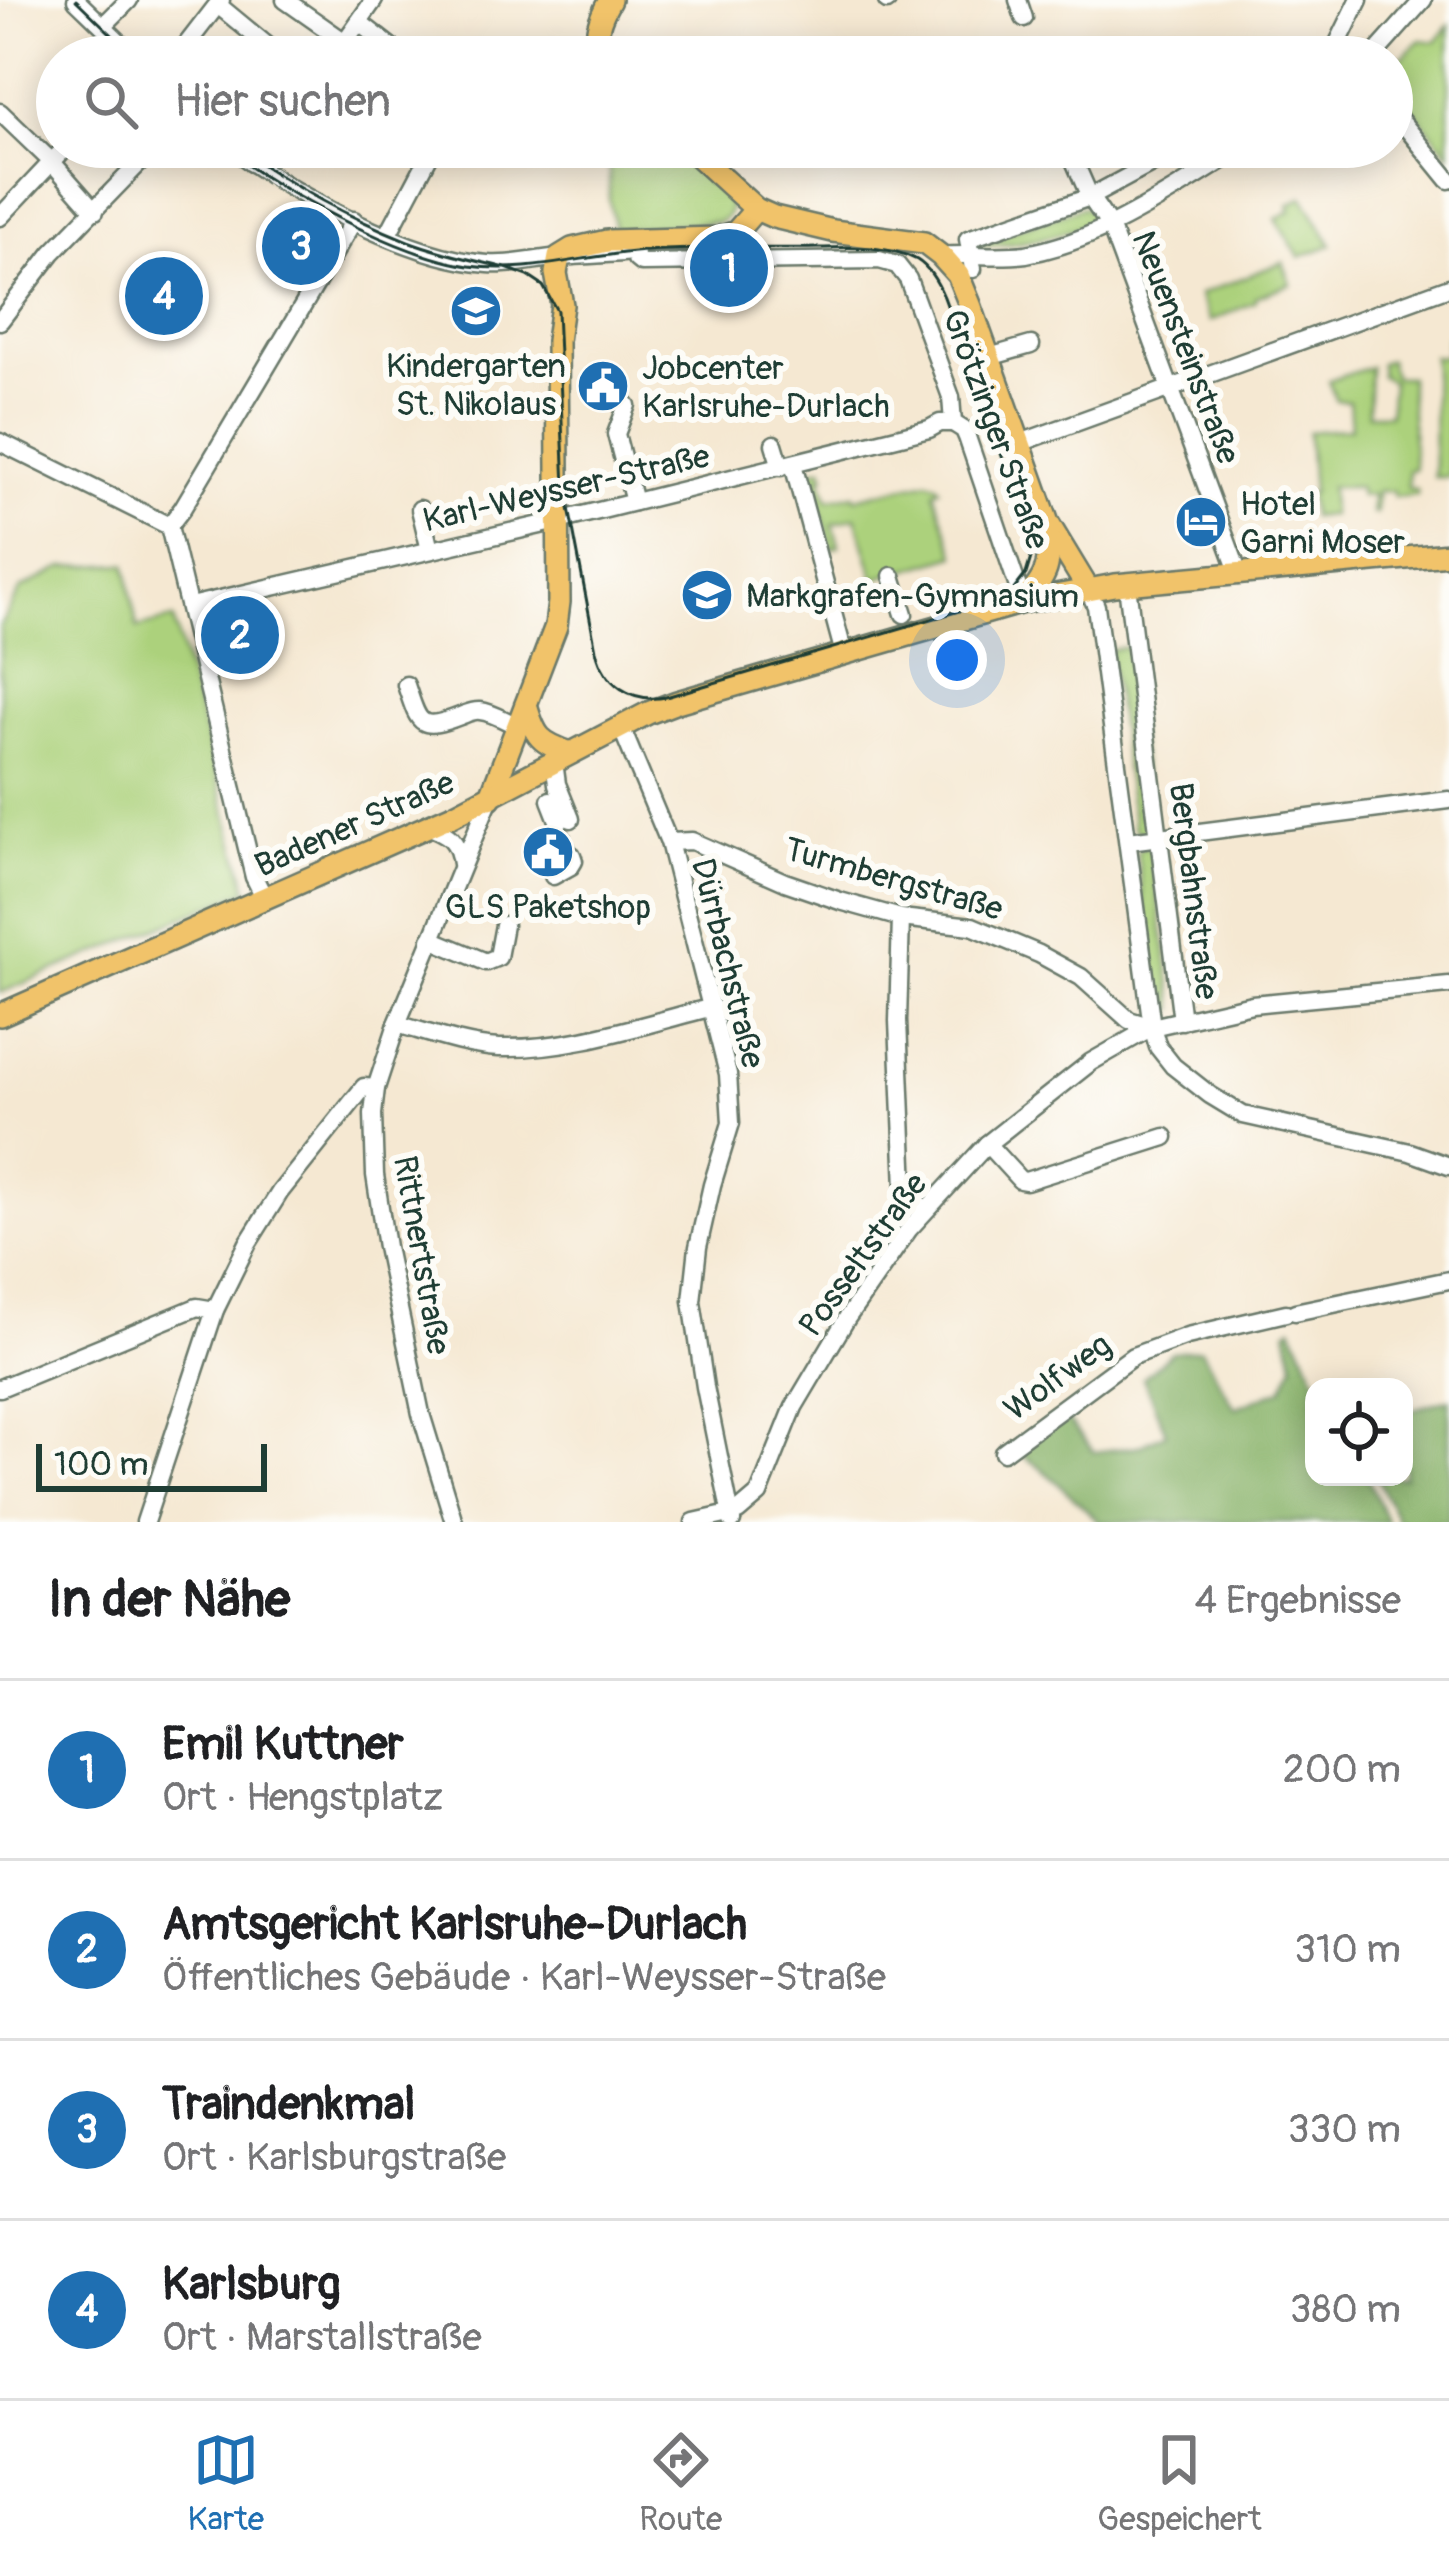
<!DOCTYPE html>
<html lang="de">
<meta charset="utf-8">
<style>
body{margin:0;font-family:Pangolin,sans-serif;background:#f2f2f2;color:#202124}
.controls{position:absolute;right:36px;bottom:36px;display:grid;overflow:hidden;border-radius:24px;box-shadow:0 6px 30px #0003}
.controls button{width:108px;height:108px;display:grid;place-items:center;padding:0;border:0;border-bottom:3px solid #e0e0e0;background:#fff;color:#202124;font:60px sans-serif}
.scale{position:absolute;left:36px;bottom:30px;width:231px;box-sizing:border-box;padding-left:12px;border:6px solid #1f3d34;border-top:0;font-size:33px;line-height:42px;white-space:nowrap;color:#1f3d34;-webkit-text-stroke:9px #fdfcf7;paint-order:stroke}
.you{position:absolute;left:957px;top:660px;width:42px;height:42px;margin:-30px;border:9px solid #fff;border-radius:50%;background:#1a73e8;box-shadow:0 0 0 18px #1a73e833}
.badge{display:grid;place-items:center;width:78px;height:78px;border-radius:50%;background:#1f6fb2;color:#fff;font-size:39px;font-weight:700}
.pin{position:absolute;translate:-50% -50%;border:6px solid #fff;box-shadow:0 3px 12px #0006}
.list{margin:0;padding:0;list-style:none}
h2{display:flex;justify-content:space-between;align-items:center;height:156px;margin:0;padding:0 48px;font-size:51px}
h2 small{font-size:39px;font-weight:400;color:#757577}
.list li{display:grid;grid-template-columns:78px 1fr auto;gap:36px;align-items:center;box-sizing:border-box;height:180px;padding:0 48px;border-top:3px solid #e0e0e0}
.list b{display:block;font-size:45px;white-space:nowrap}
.list p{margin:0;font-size:39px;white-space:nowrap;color:#757577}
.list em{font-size:39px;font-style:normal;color:#757577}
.icon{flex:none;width:66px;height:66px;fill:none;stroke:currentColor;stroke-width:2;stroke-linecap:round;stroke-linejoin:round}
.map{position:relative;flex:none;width:1449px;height:1522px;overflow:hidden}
.search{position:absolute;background:#fff;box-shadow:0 6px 30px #0003;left:36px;right:36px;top:36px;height:132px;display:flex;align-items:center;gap:30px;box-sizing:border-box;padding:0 42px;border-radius:66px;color:#757577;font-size:45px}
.sheet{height:876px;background:#fff}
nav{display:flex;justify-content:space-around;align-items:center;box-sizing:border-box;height:168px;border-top:3px solid #e0e0e0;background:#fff;font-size:33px;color:#757577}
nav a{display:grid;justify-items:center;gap:6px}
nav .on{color:#1f6fb2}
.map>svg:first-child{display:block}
</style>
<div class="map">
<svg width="1449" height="1522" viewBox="0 0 1449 1522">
<rect width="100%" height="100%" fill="#fdfcf7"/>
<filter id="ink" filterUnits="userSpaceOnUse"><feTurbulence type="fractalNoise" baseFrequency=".00833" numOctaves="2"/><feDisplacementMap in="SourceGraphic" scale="24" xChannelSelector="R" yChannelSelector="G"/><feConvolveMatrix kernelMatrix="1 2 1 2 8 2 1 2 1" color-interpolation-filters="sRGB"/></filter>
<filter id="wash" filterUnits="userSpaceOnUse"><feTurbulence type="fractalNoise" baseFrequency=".004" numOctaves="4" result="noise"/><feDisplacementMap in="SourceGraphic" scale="48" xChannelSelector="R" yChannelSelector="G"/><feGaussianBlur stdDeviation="2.7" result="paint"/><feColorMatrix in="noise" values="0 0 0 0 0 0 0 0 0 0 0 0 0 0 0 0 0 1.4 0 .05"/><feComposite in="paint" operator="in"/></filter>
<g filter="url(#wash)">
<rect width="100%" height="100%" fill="#f5e8d2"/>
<!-- green -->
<g fill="#acd17b" stroke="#668758" stroke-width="3">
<polygon points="1449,26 1449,154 1396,89 1397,61 1421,40 1436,42"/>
<polygon points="610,147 671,147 724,195 730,206 728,215 719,222 615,229 609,200"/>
<polygon points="1303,197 1332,245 1299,257 1276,219 1291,211 1289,205"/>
<path d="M1083,207L1092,212L1095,221C1055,238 1017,246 974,246V243Z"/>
<polygon points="1283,262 1291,284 1255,297 1255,302 1210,321 1199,295"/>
<polygon points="1447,338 1449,338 1449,477 1434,477 1433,357 1448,356"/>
<polygon points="1389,360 1393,377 1409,377 1414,469 1408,470 1408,488 1416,489 1417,495 1394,497 1393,491 1377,491 1376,513 1372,513 1372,495 1360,496 1358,487 1330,487 1331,515 1311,517 1309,493 1312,492 1308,432 1351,428 1349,401 1336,400 1328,381 1370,367 1368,414 1389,414 1392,382 1381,376 1380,363"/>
<polygon points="822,468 825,476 821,477 828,500 854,494 856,498 928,481 937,484 940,488 934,492 956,555 875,579 856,517 833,524 839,546 832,549 810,474 811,470"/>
<polygon points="126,564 137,628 173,619 248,890 0,993 0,626 21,589 64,567"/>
<polygon points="1127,647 1150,828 1142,834 1134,829 1109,650"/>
<polygon points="1150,847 1175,1009 1157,1011 1137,853 1140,848"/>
</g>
<!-- forest -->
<g fill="#89b36b" stroke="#547850" stroke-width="3">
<polygon points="1292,1326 1320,1387 1314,1387 1314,1477 1367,1477 1387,1522 1100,1522 1039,1466 1015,1451 1063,1414 1094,1452 1139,1446 1166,1433 1143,1378 1172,1352 1201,1349 1235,1408 1282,1389 1294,1364 1287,1330"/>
<polygon points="1449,1399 1449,1522 1398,1522 1376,1477 1404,1477 1404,1412"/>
</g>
</g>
<g filter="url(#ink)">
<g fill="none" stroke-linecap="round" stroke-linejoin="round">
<!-- minor-tunnel -->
<polyline stroke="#cac6b2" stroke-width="16" stroke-dasharray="16 8" stroke-linecap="butt" points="559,823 572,855"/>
<!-- minor casing -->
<g stroke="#6a796b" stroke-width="21">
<g id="minor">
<polyline points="76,0 135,57"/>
<polyline points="285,0 345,42"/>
<polyline points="1018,0 1024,18"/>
<polyline points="887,1 888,0"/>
<polyline points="218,5 281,57"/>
<polyline points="359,22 404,57"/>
<polyline points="104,25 129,0"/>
<polyline points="177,57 221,0"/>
<polyline points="334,57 374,0"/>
<polyline points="1320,57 1336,47 1359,0"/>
<polyline points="1372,57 1423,0"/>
<polyline points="1392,110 1449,180"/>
<polyline points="0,112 51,161 95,211"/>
<path d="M230,147C292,194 409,259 488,264C513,266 536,259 561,257C586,255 610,254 635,252"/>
<polyline points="1068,147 1090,197 1110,226 1239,574"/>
<polyline points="251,163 264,147"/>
<polyline points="0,217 66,147"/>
<polyline points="387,236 434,147"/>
<polyline points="635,239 636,259 641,263 879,260 897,265 908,279 951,397 953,423 964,430 967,437 1023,602"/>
<path d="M941,256C969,253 998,258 1026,254C1106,240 1176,187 1245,147"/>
<polyline points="973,269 968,239 1090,197 1183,147"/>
<polyline points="0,321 52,253 155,147"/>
<polyline points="989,357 1031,345"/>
<polyline points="627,405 616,434 634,502"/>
<polyline points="0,442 169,526"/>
<polyline points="1020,443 1449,287"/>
<polyline points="774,444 781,467"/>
<polyline points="793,464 844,654"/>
<polyline points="420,509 430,550"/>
<polyline points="169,526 254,877 265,899"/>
<polyline points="169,526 182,509 354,220"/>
<polyline points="892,576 904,614"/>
<polyline points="1127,585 1182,1021"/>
<polyline points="1088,589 1096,606 1152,1027 1158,1047 1173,1066 1210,1095 1243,1115 1410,1152 1449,1166"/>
<polyline points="190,606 558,521 929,429 940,423 953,423"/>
<path d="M406,685C419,724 419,732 460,716C466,714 473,710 480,711C492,712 506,721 517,726"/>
<polyline points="621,727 669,842 728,1074 731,1123 712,1185 698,1247 692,1301 705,1387 732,1521"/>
<polyline points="554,762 557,784 571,819"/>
<polyline points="550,800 559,823"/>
<path d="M427,826C449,834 458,840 461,864"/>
<polyline points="1129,841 1449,800"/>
<polyline points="669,842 692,841 785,882 840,901 901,918 972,926 1039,954 1081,977 1129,1020 1152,1027"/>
<polyline points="553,876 571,866 574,861 572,855"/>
<polyline points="901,918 898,1021 905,1188 924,1210"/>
<polyline points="431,939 486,962 498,957 504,925"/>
<path d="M397,1024C429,1033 465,1046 499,1048C571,1050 644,1024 713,1007"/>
<polyline points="987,1144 1020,1180 1026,1181 1165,1137"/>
<polyline points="1295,1312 1449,1280"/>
<polyline points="0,1388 197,1307 215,1310"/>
<polyline points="1003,1452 1133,1356 1187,1336 1286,1313"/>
<polyline points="145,1522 215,1310 248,1243 280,1192 364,1087 376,1088"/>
<polyline points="454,1522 421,1414 386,1247 375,1175 373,1114 376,1088 397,1024 490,798"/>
<polyline points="694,1522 738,1512 759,1494 794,1407 847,1318 909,1229 987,1144 1091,1062 1152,1027 1252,1004 1449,985"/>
</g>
</g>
<!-- major casing -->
<g stroke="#6a796b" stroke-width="26">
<g id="major">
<path d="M598,57C594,35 599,19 610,0"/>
<polyline points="688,147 756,209 774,217 833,231 924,243 941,256 958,275 971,307 1048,523 1088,589"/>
<path d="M1023,602C1049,576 1050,565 1048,529"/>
<path d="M526,705C535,737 540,743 571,753"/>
<polyline points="490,798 556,626 559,602 557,341 562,305 556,273 559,257 572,249 607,241 718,238 736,232 756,209"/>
<polyline points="0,1015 453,815 648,713 677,702 1023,602 1115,585 1449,554"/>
</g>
</g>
<!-- minor -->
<use href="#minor" stroke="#fff" stroke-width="16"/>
<!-- major -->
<use href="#major" stroke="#f1c36a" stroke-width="21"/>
<!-- tram -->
<g stroke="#1f3d34" stroke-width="3">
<polyline points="76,0 135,57"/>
<path d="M223,147C278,191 400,256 469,266C524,274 579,257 634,252C694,247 757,249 818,248C849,248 889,244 917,260C930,268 938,283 944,297L1031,536L1033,551L1026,574L1012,592L1000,599L666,697C631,703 604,684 596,650L565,487L557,311L543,286L528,276L506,268C473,260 439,253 408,241C348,217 289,185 237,147"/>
</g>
</g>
</g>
<!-- icons -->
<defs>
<g id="school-disc" transform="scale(2.7)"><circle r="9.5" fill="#1f6fb2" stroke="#fdfcf7"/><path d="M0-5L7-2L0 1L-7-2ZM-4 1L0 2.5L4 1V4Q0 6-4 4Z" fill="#fff"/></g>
<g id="civic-disc" transform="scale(2.7)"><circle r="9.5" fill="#1f6fb2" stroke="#fdfcf7"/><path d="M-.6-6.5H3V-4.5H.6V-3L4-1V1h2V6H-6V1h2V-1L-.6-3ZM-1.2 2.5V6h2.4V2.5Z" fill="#fff"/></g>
<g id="hotel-disc" transform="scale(2.7)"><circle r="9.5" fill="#1f6fb2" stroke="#fdfcf7"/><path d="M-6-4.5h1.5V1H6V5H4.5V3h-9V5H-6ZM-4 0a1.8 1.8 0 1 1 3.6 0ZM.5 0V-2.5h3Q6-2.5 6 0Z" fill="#fff"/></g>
</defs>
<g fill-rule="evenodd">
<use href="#school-disc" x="476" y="311"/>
<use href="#civic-disc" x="603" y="386"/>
<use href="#hotel-disc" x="1201" y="522"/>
<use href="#school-disc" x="707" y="595"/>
<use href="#civic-disc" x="548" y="852"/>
</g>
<g text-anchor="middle" stroke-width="12" stroke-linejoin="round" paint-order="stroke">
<!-- street labels -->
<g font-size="33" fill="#1f3d34" stroke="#fdfcf7">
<text transform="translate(1187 347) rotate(69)" y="12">Neuensteinstraße</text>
<text transform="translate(997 429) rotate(70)" y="12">Grötzinger Straße</text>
<text transform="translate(566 487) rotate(-13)" y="12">Karl-Weysser-Straße</text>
<text transform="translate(354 823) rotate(-24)" y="12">Badener Straße</text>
<text transform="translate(894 878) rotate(16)" y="12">Turmbergstraße</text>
<text transform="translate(1195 891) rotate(83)" y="12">Bergbahnstraße</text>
<text transform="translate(729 963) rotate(76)" y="12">Dürrbachstraße</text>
<text transform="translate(862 1254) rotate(-54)" y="12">Posseltstraße</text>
<text transform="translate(423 1255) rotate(80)" y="12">Rittnertstraße</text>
<text transform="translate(1057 1376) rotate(-36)" y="12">Wolfweg</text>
</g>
<!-- poi labels -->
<g font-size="33" fill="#1f3d34" stroke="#fdfcf7" text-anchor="start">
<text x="476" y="377" text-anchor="middle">Kindergarten<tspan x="476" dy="38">St. Nikolaus</tspan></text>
<text x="642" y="379">Jobcenter<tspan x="642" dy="38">Karlsruhe-Durlach</tspan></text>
<text x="1240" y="515">Hotel<tspan x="1240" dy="38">Garni Moser</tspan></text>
<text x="746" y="607">Markgrafen-Gymnasium</text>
<text x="548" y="918" text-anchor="middle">GLS Paketshop</text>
</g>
</g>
</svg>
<div class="controls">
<button><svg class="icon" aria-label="locate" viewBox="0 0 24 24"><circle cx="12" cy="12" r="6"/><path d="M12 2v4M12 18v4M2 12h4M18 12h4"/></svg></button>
</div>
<div class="scale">100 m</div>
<div class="you"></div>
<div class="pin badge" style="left:729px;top:268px">1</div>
<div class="pin badge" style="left:240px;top:635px">2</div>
<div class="pin badge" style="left:301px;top:246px">3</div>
<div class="pin badge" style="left:164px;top:296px">4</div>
<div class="search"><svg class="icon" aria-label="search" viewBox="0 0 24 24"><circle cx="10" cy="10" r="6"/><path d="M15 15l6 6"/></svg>Hier suchen</div>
</div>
<section class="sheet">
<h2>In der Nähe<small>4 Ergebnisse</small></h2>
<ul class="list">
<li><span class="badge">1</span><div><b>Emil Kuttner</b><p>Ort · Hengstplatz</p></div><em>200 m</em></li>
<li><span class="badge">2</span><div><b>Amtsgericht Karlsruhe-Durlach</b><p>Öffentliches Gebäude · Karl-Weysser-Straße</p></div><em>310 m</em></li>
<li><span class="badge">3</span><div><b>Traindenkmal</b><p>Ort · Karlsburgstraße</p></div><em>330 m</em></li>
<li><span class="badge">4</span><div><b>Karlsburg</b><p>Ort · Marstallstraße</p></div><em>380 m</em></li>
</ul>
</section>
<nav>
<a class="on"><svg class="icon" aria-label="map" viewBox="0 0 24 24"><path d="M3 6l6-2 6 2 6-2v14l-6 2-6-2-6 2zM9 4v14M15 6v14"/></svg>Karte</a>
<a><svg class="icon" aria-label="directions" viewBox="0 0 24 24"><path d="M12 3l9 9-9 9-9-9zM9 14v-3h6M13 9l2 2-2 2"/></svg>Route</a>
<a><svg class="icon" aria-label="saved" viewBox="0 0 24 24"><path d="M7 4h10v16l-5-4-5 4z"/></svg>Gespeichert</a>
</nav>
